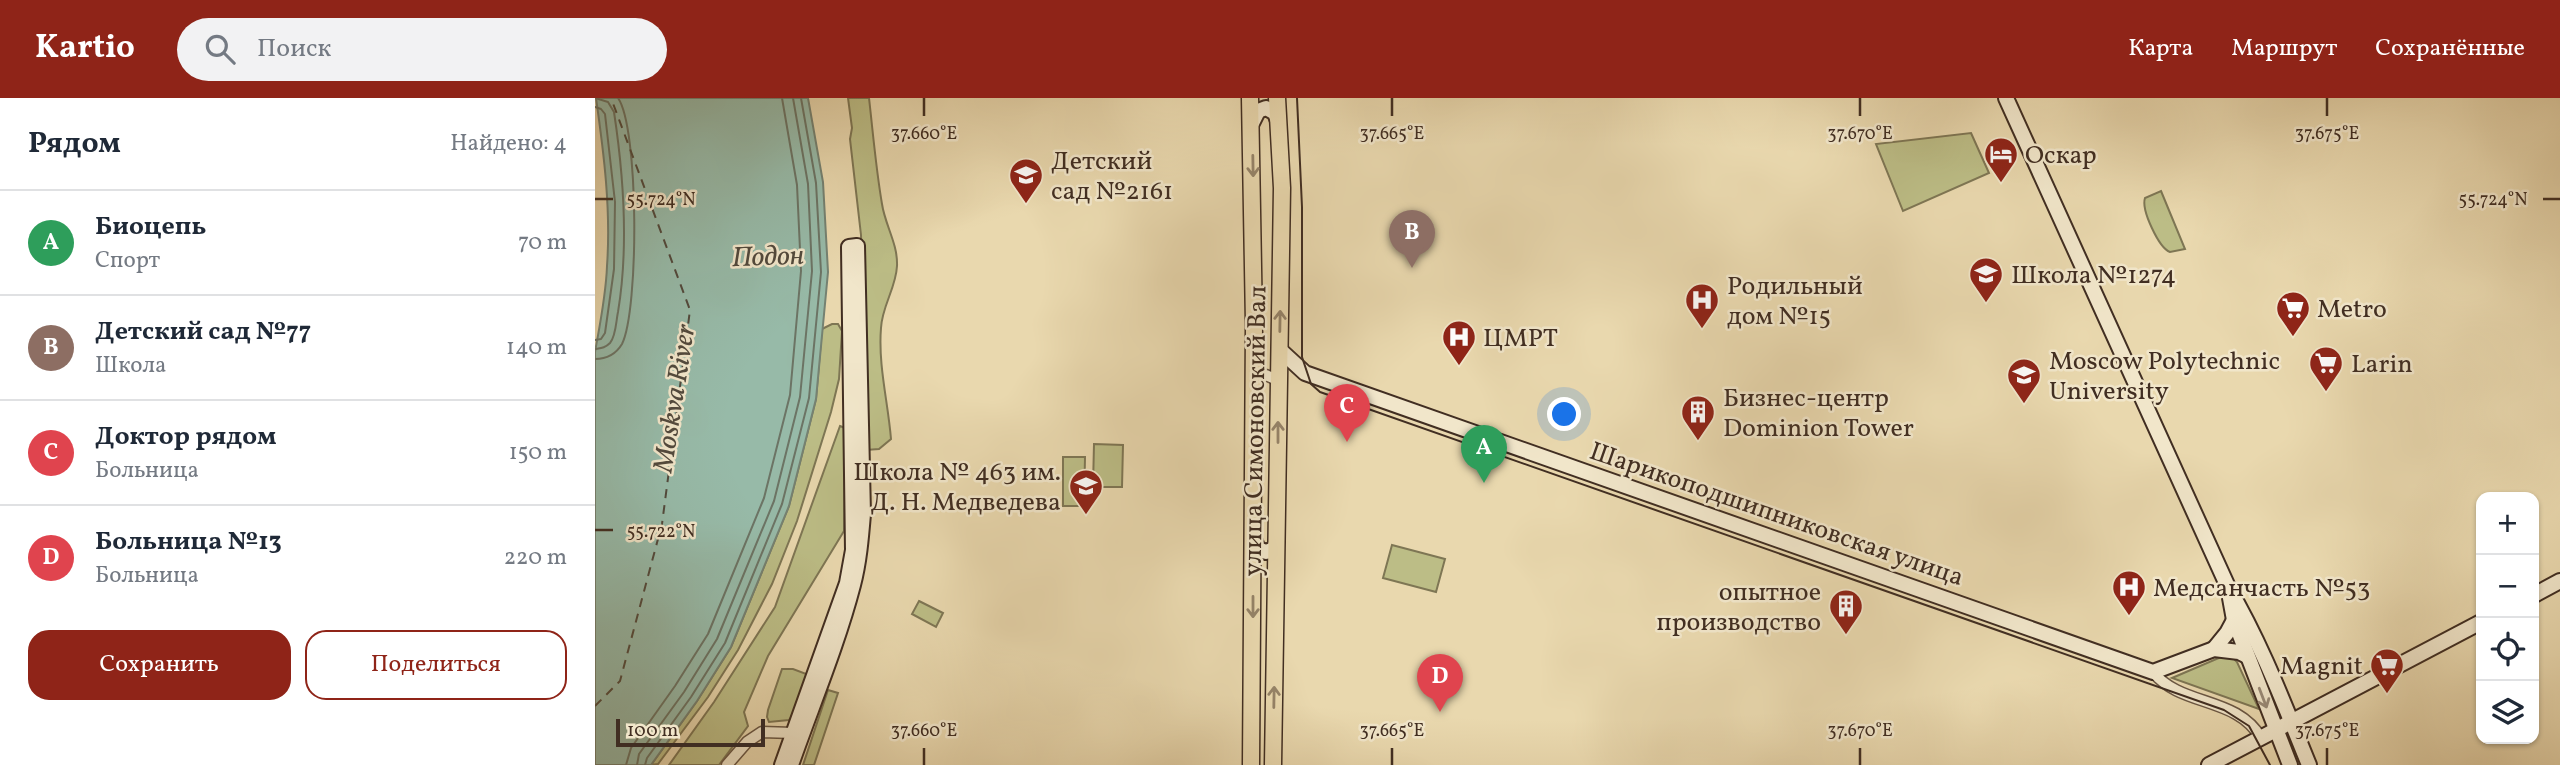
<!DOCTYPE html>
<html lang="ru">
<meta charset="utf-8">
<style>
body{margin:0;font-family:Vollkorn,serif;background:#f2f2f3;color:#1f2937}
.controls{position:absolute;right:21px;bottom:21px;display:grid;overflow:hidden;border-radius:14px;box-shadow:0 2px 5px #0004}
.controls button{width:63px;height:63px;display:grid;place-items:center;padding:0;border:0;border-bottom:2px solid #e0e1e3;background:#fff;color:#1f2937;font:35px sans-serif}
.scale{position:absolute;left:21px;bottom:18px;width:149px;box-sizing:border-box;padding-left:7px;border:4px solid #412e22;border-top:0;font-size:19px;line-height:24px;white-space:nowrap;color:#412e22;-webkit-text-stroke:5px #f1e6ca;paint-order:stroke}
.you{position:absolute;left:970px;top:317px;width:24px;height:24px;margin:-18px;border:5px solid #fff;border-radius:50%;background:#1a73e8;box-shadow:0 0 0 10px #1a73e833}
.badge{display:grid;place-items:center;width:46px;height:46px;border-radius:50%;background:#8f2418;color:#fff;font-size:23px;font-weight:700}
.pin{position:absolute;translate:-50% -58px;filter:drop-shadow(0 2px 4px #0008)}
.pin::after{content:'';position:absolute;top:37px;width:24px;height:21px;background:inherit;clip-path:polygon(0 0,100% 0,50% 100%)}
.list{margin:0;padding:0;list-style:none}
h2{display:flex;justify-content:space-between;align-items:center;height:91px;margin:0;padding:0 28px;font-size:30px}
h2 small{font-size:23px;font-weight:400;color:#747a83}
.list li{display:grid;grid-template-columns:46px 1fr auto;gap:21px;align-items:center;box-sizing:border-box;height:105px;padding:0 28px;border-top:2px solid #e0e1e3}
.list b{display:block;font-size:26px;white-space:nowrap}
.list p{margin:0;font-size:23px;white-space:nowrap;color:#747a83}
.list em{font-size:23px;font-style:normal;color:#747a83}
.actions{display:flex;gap:14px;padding:21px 28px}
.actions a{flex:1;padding:16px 0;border:2px solid #8f2418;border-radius:21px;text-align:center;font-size:24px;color:#8f2418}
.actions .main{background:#8f2418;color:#fff}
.icon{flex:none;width:38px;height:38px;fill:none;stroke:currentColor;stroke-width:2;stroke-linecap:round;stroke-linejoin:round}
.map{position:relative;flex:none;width:1965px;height:667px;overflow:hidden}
header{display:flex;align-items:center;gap:42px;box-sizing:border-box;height:98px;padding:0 35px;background:#8f2418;color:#fff}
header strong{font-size:33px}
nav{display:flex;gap:38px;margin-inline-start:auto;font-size:24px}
.search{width:490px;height:63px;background:#f2f2f3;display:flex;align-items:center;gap:18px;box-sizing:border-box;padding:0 24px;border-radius:38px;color:#747a83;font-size:26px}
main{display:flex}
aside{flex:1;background:#fff}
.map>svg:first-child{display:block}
</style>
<header>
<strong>Kartio</strong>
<div class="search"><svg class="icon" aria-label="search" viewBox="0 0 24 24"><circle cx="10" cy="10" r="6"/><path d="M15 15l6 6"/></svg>Поиск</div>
<nav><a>Карта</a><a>Маршрут</a><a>Сохранённые</a></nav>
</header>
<main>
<aside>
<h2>Рядом<small>Найдено: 4</small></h2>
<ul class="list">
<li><span class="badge" style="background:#2e9e5b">A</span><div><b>Биоцепь</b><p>Спорт</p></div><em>70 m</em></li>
<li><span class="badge" style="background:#8d6e63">B</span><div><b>Детский сад №77</b><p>Школа</p></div><em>140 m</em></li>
<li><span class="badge" style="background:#e0444e">C</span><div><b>Доктор рядом</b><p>Больница</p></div><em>150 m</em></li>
<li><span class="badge" style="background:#e0444e">D</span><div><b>Больница №13</b><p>Больница</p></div><em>220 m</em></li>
</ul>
<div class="actions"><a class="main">Сохранить</a><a>Поделиться</a></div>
</aside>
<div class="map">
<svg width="1965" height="667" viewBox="0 0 1965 667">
<rect width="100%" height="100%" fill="#e9d8ae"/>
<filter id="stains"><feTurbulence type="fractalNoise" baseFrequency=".00286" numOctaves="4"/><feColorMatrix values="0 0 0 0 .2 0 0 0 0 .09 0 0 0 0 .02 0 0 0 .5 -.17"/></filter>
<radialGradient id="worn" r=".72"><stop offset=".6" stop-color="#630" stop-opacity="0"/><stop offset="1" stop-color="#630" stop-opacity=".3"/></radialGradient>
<!-- green -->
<g fill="#bcbd86" stroke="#7e7654" stroke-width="2">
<path d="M253,0H274C278,35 281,71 287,106C290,127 303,146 302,168C301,190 287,208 286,230C283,267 293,304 296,341L284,351L271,352L266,137L255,41L257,30Z"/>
<polygon points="1376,35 1394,75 1308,113 1281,46"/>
<path d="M1566,93L1590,151L1575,154C1564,150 1546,112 1550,100Z"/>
<polygon points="237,226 243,226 247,233 244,281 236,314 202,423 177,486 143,552 113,599 63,666 56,667 102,603 136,549 194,408 221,301 227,231"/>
<polygon points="245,328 250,330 249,433 173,558 149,614 153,628 124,667 74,667 119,604 180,509"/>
<polygon points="499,346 528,347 527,389 498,389"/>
<polygon points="468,359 490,359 489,408 468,408"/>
<polygon points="797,447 850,461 841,494 788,480"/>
<polygon points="324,503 348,515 341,529 317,516"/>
<polygon points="1626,559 1637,559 1642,564 1664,611 1577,580"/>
<polygon points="187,571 198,571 214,577 200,615 194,622 174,624 172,619 173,612"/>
<polygon points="233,592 243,595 219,667 208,667"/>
</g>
<!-- water -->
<path fill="#97baa8" stroke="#758272" stroke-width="2" d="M1,0H213L228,84L233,174L221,301L194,408L136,549L102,603L56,667H0V254C5,226 11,197 12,168C16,112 9,56 1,0Z"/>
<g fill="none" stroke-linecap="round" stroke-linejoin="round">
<!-- shore -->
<g stroke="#6c7465" stroke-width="2">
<path d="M0,0L13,4L19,14C29,80 34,148 23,214C21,223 21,238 15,245C10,250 6,250 0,251"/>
<polyline points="0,9 6,11 10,16 20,104 19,171 10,235 6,241 0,242"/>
<path d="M0,261C11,261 21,256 27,246C44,212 44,30 23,0"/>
<polyline points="31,667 36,650 80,588 113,536 169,400 195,297 206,173 202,87 187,0"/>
<polyline points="42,667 44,656 89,594 122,541 179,403 205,299 217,173 213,86 198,0"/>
<polyline points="50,667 52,660 96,599 130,545 187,406 214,300 226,174 221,85 206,0"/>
</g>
<!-- ferry -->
<polyline stroke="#524a3d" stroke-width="2" stroke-dasharray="9 7" stroke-linecap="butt" points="0,608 25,583 67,426 95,212 16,0"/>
<!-- street casing -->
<g stroke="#6b5845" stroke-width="13">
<g id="street">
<polyline points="659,289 663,281 671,277 680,281 682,287"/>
<path d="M1558,574C1586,609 1642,598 1666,640"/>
<polyline points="132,667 152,644 167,634 198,635"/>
</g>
</g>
<!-- secondary casing -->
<g stroke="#412e22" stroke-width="18">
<g id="secondary">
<path d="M1411,0L1633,489C1666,545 1689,606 1714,667"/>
<polyline points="657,25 663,13 671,10 680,15 683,23"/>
<polyline points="685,252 710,275 1558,574 1619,551 1644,554 1652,558"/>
<polyline points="659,441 663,451 671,454 679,451 682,442"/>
<polyline points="1939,497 1965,483"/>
<polyline points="1635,500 1639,522 1695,667"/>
<polyline points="1619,551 1632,535 1639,522"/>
<path d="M187,667L252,485L258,452L254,149L262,148L268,416C266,440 264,464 258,487C242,548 217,607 196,667"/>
<polyline points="1614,667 1886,524"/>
</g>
</g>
<!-- primary casing -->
<g stroke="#412e22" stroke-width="19">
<g id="primary">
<polyline points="655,0 659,226 656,667"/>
<polyline points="678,667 687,90 682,0"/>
</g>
</g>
<!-- street -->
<use href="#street" stroke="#f1e6ca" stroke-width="10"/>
<!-- secondary -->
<use href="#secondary" stroke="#f1e6ca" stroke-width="14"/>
<!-- primary -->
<use href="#primary" stroke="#e9d8ae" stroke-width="16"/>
<!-- tram -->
<polyline stroke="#412e22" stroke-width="2" points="702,0 707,109 707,259 716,286 725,294 1629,612 1654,628 1675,667"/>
</g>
<!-- one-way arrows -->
<defs><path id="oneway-shaft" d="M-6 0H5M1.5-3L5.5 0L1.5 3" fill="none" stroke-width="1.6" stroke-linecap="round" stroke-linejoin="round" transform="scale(1.75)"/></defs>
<g stroke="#958368">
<use href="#oneway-shaft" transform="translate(658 68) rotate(89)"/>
<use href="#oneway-shaft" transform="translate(685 223) rotate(-89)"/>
<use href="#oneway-shaft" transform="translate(683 334) rotate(-90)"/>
<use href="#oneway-shaft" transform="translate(658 509) rotate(90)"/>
<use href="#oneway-shaft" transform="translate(679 599) rotate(-89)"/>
</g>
<use stroke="#998a76" href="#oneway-shaft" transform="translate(1668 600) rotate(69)"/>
<!-- ticks -->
<path fill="none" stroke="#412e22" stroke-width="2.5" d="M329,0V18M797,0V18M1265,0V18M1732,0V18M0,101H18M1948,101H1965M0,432H18M329,650V667M797,650V667M1265,650V667M1732,650V667"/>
<!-- icons -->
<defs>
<g id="hotel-pin" transform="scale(1.75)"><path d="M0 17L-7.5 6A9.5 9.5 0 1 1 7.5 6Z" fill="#8f2418" stroke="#f1e6ca"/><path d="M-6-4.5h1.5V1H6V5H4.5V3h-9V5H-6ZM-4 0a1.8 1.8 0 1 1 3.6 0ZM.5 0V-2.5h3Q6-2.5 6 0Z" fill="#fff"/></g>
<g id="school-pin" transform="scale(1.75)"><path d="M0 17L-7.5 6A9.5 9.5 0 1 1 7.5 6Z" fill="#8f2418" stroke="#f1e6ca"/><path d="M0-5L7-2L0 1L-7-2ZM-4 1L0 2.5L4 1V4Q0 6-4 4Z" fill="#fff"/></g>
<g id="hospital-pin" transform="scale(1.75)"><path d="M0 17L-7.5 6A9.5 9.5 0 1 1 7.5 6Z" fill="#8f2418" stroke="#f1e6ca"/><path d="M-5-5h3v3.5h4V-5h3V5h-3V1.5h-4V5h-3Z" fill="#fff"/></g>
<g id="supermarket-pin" transform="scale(1.75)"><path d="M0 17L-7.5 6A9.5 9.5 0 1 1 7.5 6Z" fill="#8f2418" stroke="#f1e6ca"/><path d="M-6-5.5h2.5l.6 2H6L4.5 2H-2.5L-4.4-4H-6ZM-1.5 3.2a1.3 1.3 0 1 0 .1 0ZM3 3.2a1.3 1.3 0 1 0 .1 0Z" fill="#fff"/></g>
<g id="university-pin" transform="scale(1.75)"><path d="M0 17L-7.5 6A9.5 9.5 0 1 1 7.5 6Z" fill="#8f2418" stroke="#f1e6ca"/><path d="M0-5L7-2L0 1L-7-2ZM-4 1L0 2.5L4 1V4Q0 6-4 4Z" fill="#fff"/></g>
<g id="building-pin" transform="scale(1.75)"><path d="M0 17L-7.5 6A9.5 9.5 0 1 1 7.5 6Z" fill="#8f2418" stroke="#f1e6ca"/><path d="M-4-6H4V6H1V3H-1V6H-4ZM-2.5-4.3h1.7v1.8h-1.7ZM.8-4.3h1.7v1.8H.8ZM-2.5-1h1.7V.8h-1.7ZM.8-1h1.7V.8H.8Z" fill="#fff"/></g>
</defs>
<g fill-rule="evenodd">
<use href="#hotel-pin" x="1406" y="56"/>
<use href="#school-pin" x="431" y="77"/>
<use href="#school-pin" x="1391" y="176"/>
<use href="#hospital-pin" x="1107" y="202"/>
<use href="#supermarket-pin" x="1698" y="210"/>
<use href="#hospital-pin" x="864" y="239"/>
<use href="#supermarket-pin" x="1731" y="265"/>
<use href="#university-pin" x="1429" y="277"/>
<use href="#building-pin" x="1103" y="314"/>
<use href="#school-pin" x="491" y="388"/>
<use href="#hospital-pin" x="1534" y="489"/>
<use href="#building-pin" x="1251" y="508"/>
<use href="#supermarket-pin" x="1792" y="567"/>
</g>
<g text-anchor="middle" stroke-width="5" stroke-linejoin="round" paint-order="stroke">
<!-- poi labels -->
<g font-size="26" fill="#412e22" stroke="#f1e6ca" text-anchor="start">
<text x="1430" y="65">Оскар</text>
<text x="456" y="71">Детский<tspan x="456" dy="30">сад №2161</tspan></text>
<text x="1416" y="185">Школа №1274</text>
<text x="1132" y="196">Родильный<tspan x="1132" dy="30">дом №15</tspan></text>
<text x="1722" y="219">Metro</text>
<text x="888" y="248">ЦМРТ</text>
<text x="1454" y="271">Moscow Polytechnic<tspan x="1454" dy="30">University</tspan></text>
<text x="1756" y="274">Larin</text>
<text x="1128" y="308">Бизнес-центр<tspan x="1128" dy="30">Dominion Tower</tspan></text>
<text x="466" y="382" text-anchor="end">Школа № 463 им.<tspan x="466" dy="30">Д. Н. Медведева</tspan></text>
<text x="1558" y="498">Медсанчасть №53</text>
<text x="1226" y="502" text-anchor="end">опытное<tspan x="1226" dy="30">производство</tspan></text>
<text x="1768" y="576" text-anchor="end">Magnit</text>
</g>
<!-- street labels -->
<g font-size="26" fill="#412e22" stroke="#f1e6ca">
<text transform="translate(659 333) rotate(-89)" y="9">улица Симоновский Вал</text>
<text transform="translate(1182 415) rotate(19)" y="9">Шарикоподшипниковская улица</text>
</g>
<!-- water labels -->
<g font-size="28" font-style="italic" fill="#524a3d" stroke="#f1e6ca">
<text transform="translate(173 157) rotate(-2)" y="10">Подон</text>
<text transform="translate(78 300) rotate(-81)" y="10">Moskva River</text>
</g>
</g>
<g font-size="18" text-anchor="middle" fill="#412e22" stroke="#f1e6ca" stroke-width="5" stroke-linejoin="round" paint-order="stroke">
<text x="329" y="41">37.660°E</text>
<text x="797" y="41">37.665°E</text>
<text x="1265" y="41">37.670°E</text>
<text x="1732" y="41">37.675°E</text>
<text x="66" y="107">55.724°N</text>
<text x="1898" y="107">55.724°N</text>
<text x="66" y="439">55.722°N</text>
<text x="329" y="638">37.660°E</text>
<text x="797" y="638">37.665°E</text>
<text x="1265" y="638">37.670°E</text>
<text x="1732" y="638">37.675°E</text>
</g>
<rect width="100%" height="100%" filter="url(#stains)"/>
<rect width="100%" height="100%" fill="url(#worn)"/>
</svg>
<div class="controls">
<button>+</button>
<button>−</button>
<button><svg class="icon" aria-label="locate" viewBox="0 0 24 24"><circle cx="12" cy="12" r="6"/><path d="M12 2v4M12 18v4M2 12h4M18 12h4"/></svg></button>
<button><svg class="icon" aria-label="layers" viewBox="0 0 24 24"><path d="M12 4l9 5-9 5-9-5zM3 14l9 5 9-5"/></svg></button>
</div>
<div class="scale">100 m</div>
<div class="you"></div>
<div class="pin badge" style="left:889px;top:385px;background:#2e9e5b">A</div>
<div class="pin badge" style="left:817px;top:170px;background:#8d6e63">B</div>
<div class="pin badge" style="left:752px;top:344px;background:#e0444e">C</div>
<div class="pin badge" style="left:845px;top:614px;background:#e0444e">D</div>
</div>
</main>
